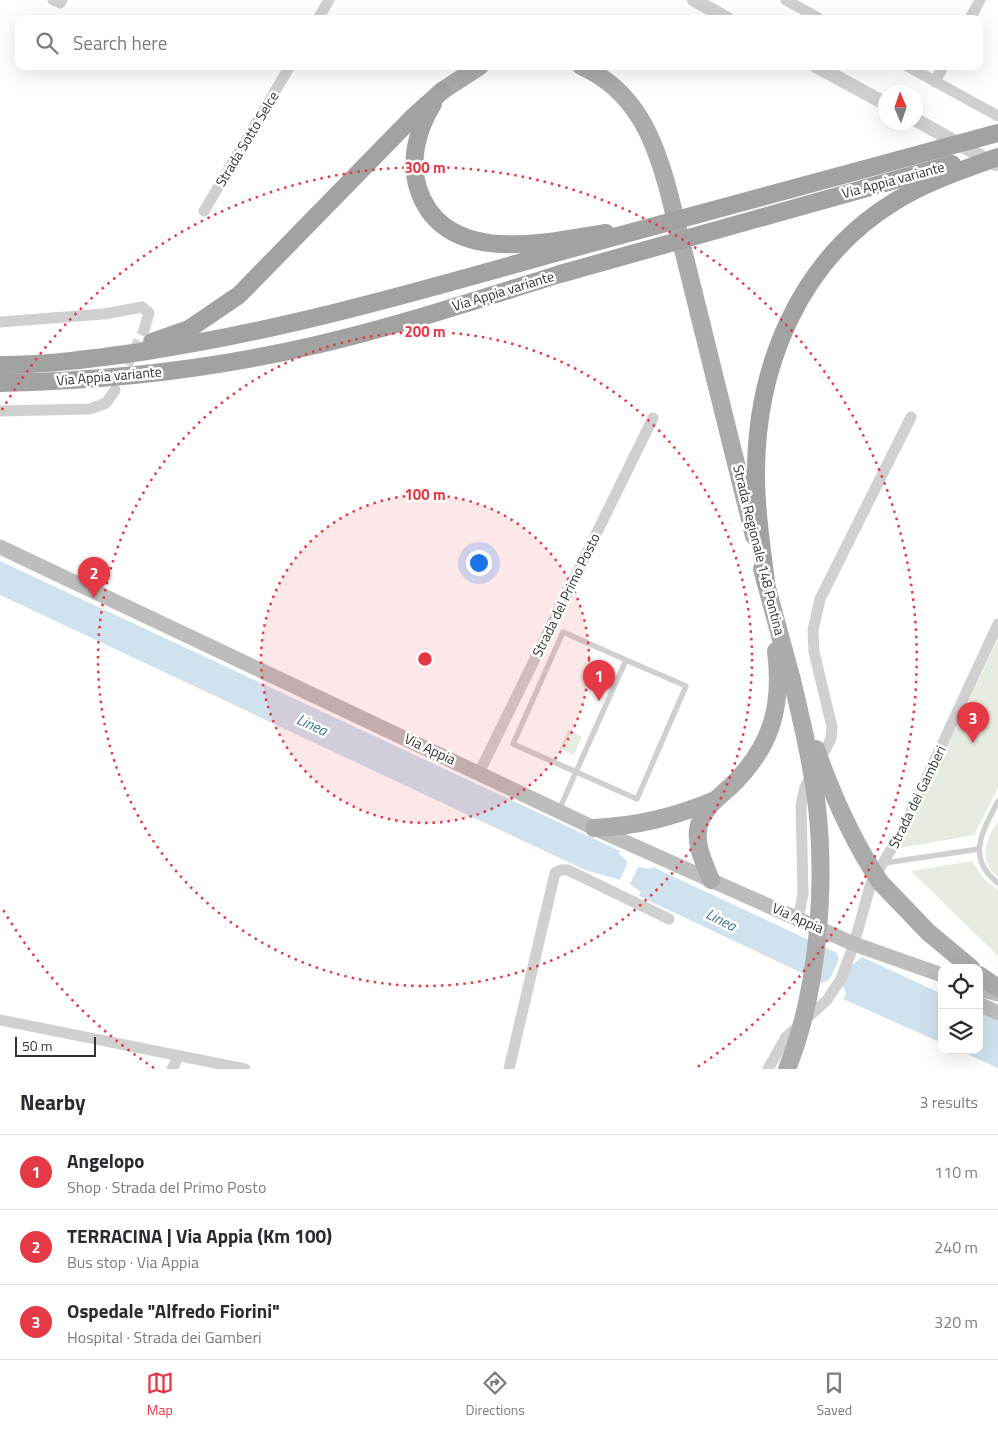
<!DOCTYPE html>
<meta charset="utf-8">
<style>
body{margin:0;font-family:"Titillium Web",sans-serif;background:#f2f2f3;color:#2b2b33}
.controls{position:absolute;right:15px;bottom:15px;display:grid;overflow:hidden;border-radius:10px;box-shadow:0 5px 20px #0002}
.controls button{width:45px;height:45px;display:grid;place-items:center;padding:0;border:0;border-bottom:1px solid #e1e1e2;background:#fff;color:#2b2b33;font:25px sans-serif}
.compass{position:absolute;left:878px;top:85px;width:45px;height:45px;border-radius:50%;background:#fff;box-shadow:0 5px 20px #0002;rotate:358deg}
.scale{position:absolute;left:15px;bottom:12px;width:81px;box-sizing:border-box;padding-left:5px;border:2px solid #333;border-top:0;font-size:14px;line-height:18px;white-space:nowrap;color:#333;-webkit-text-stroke:4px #fff;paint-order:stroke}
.you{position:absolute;left:478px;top:562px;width:18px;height:18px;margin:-12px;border:4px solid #fff;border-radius:50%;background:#1a73e8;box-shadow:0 0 0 8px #1a73e833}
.badge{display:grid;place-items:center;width:32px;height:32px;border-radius:50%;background:#e63946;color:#fff;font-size:16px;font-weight:700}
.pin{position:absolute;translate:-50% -41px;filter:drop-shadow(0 1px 2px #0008)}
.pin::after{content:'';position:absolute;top:26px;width:18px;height:15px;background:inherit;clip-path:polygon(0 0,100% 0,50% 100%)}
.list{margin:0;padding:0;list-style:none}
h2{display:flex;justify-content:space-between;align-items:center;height:65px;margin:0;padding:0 20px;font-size:21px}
h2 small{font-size:16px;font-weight:400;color:#7c7c81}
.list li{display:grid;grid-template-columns:32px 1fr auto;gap:15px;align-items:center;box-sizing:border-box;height:75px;padding:0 20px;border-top:1px solid #e1e1e2}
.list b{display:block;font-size:19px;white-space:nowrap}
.list p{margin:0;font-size:16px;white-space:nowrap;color:#7c7c81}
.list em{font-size:16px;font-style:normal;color:#7c7c81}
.icon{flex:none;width:28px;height:28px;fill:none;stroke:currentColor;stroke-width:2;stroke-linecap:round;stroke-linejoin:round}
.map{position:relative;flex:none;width:998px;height:1069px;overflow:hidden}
.search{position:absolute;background:#fff;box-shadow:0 5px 20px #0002;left:15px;right:15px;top:15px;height:55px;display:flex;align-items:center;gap:12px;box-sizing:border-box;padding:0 18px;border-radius:10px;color:#7c7c81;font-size:19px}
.sheet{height:290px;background:#fff}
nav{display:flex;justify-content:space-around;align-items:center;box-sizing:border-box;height:70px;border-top:1px solid #e1e1e2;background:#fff;font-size:14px;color:#7c7c81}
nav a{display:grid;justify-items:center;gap:2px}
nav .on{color:#e63946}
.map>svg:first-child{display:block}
</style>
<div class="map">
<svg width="998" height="1069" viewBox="0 0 998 1069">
<rect width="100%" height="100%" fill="#fff"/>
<!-- green -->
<g fill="#e6ecdf">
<polygon points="998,639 998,788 974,835 900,848"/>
<polygon points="568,730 582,737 574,755 560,749"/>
<path d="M998,822V877C978,862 985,838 998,822Z"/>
<polygon points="972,861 982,877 998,890 998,956 911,871"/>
</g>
<!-- water -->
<g fill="#cfe2ee">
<polygon points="0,561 620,851 619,854 628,862 620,880 585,870 0,595"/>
<polygon points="638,867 651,869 653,867 837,953 839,959 830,979 823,983 639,896 641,892 630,884"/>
<polygon points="862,957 942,994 942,1043 843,999 846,994 843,986 852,965"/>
<polygon points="979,1012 998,1021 998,1068 958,1050 979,1050"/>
</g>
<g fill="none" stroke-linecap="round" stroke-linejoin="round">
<!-- minor-tunnel -->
<polyline stroke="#d6d6d6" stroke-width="11" stroke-dasharray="11 5.5" stroke-linecap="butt" points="120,380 144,330"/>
<!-- service -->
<g stroke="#d0d0d0" stroke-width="5.5">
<path d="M998,801C983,831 965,857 998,883"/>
<polyline points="559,810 626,660 563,632 513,744 637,799 686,686 626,660"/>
<polyline points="884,863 979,849"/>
</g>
<!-- minor -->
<g stroke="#d0d0d0" stroke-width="11">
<polyline points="53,0 60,3 62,0"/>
<polyline points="786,0 820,19"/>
<polyline points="318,19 329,0"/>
<polyline points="970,19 980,0"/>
<polyline points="907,66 998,116"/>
<polyline points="935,82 943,66"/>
<polyline points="204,211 290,66"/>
<polyline points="0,322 104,314 142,307 149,313 144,330"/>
<polyline points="0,411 90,409 106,403 115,390"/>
<polyline points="479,773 653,418"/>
<polyline points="798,919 803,894 801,805 805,787 831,739 832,727 814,652 813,630 820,599 911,417"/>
<polyline points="0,1020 245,1069"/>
<polyline points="172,1069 179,1056"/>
<polyline points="509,1069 555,873 561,870 568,870 669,919"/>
<polyline points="768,1069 786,1037 827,1000 841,979 854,944 871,883 902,831 998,624"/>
</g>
<!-- tertiary -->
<g stroke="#d0d0d0" stroke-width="14">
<polyline points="694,0 728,19"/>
<polyline points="816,66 886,104"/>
<polyline points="916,120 995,164"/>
</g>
<!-- secondary -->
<g stroke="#bdbdbd" stroke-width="15">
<polyline points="0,547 594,828 854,944 942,975"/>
<polyline points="979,989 998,994"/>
<polyline points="979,1004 998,1013"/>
</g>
<!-- primary -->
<g stroke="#ababab" stroke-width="18">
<path d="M581,66C637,91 656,142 670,197L754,536"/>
<polyline points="442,91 480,66"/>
<polyline points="762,569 792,680"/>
<path d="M594,828C638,826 674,817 715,800"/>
<path d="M711,880C704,863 694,843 699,825C704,808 718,798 730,787C772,747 783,706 776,651"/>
<polyline points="880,882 928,932 971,968"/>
<polyline points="979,975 998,988"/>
</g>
<!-- trunk -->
<g stroke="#a2a2a2" stroke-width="18">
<path d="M433,104C418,128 409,159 418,188C443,267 544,243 606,233"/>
<polyline points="152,342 189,329 239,295 412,118 442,91"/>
<path d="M0,365C49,365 98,358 147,351C286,330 419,291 555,253"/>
<path d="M0,383C106,381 213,369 316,345C399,326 479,299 560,274"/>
</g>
<!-- primary-bridge -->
<g stroke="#ababab" stroke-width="18">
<path d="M816,749C833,797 852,840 880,882"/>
<path d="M787,1069C818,992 826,889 817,807C812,764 802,722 792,680"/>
</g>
<!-- trunk-bridge -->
<g stroke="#a2a2a2" stroke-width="18">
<polyline points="555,253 998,133"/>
<polyline points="560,274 952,164"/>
<path d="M766,583C762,548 756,513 756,478C755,369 798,261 894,202C926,182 962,170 998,157"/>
</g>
</g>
<!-- distance rings -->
<circle cx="425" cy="659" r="164" fill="#e63946" fill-opacity=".12"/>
<g fill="none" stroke="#e63946" stroke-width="2.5" stroke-dasharray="2.5 5">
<circle cx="425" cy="659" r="164"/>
<circle cx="425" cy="659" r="327"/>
<path d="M154 1068A491 491 0 0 1 2 908M2 410A491 491 0 1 1 696 1068"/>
</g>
<g text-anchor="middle" stroke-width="5" stroke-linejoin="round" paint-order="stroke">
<!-- street labels -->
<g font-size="14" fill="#333" stroke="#fff">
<text transform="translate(247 139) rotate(-59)" y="5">Strada Sotto Selce</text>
<text transform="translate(893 180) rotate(-15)" y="5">Via Appia variante</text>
<text transform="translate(503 291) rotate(-17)" y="5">Via Appia variante</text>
<text transform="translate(109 376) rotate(-5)" y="5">Via Appia variante</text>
<text transform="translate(759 550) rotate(76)" y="5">Strada Regionale 148 Pontina</text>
<text transform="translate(566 595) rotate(-64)" y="5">Strada del Primo Posto</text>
<text transform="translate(430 749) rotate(25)" y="5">Via Appia</text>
<text transform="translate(917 797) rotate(-64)" y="5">Strada dei Gamberi</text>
<text transform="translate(798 918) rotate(24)" y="5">Via Appia</text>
</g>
<!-- water labels -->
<g font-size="15" font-style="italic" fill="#3f7597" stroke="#fff">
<text transform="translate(312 725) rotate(25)" y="5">Linea</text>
<text transform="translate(721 920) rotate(27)" y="5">Linea</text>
</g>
</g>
<circle cx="425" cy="659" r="8" fill="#e63946" stroke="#fff" stroke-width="2.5"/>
<g font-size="15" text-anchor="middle" font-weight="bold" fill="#e63946" stroke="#fff" stroke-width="5" stroke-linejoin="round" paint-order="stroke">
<text x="425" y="173">300 m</text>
<text x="425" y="337">200 m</text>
<text x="425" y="500">100 m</text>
</g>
</svg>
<div class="controls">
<button><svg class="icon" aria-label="locate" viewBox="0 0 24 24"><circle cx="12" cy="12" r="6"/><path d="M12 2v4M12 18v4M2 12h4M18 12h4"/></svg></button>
<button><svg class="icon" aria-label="layers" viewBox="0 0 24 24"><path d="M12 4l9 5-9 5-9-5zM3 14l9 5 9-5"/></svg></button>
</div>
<svg class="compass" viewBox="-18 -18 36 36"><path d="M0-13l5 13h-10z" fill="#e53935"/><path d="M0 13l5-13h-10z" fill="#7c7c81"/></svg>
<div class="scale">50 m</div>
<div class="you"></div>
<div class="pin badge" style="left:599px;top:701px">1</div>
<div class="pin badge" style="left:94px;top:598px">2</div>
<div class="pin badge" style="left:973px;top:743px">3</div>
<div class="search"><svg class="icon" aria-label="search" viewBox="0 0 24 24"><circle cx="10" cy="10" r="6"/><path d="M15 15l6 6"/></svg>Search here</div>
</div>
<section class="sheet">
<h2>Nearby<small>3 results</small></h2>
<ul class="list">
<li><span class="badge">1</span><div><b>Angelopo</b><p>Shop · Strada del Primo Posto</p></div><em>110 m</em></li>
<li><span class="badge">2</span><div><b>TERRACINA | Via Appia (Km 100)</b><p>Bus stop · Via Appia</p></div><em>240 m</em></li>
<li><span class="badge">3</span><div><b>Ospedale &quot;Alfredo Fiorini&quot;</b><p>Hospital · Strada dei Gamberi</p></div><em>320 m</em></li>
</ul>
</section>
<nav>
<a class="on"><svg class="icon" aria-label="map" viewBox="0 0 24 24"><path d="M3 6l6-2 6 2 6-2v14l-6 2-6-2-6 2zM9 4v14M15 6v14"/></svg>Map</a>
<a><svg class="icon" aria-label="directions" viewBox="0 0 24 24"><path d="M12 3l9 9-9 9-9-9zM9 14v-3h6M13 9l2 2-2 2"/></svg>Directions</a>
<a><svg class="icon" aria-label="saved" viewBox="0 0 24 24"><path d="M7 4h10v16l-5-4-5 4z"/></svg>Saved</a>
</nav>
